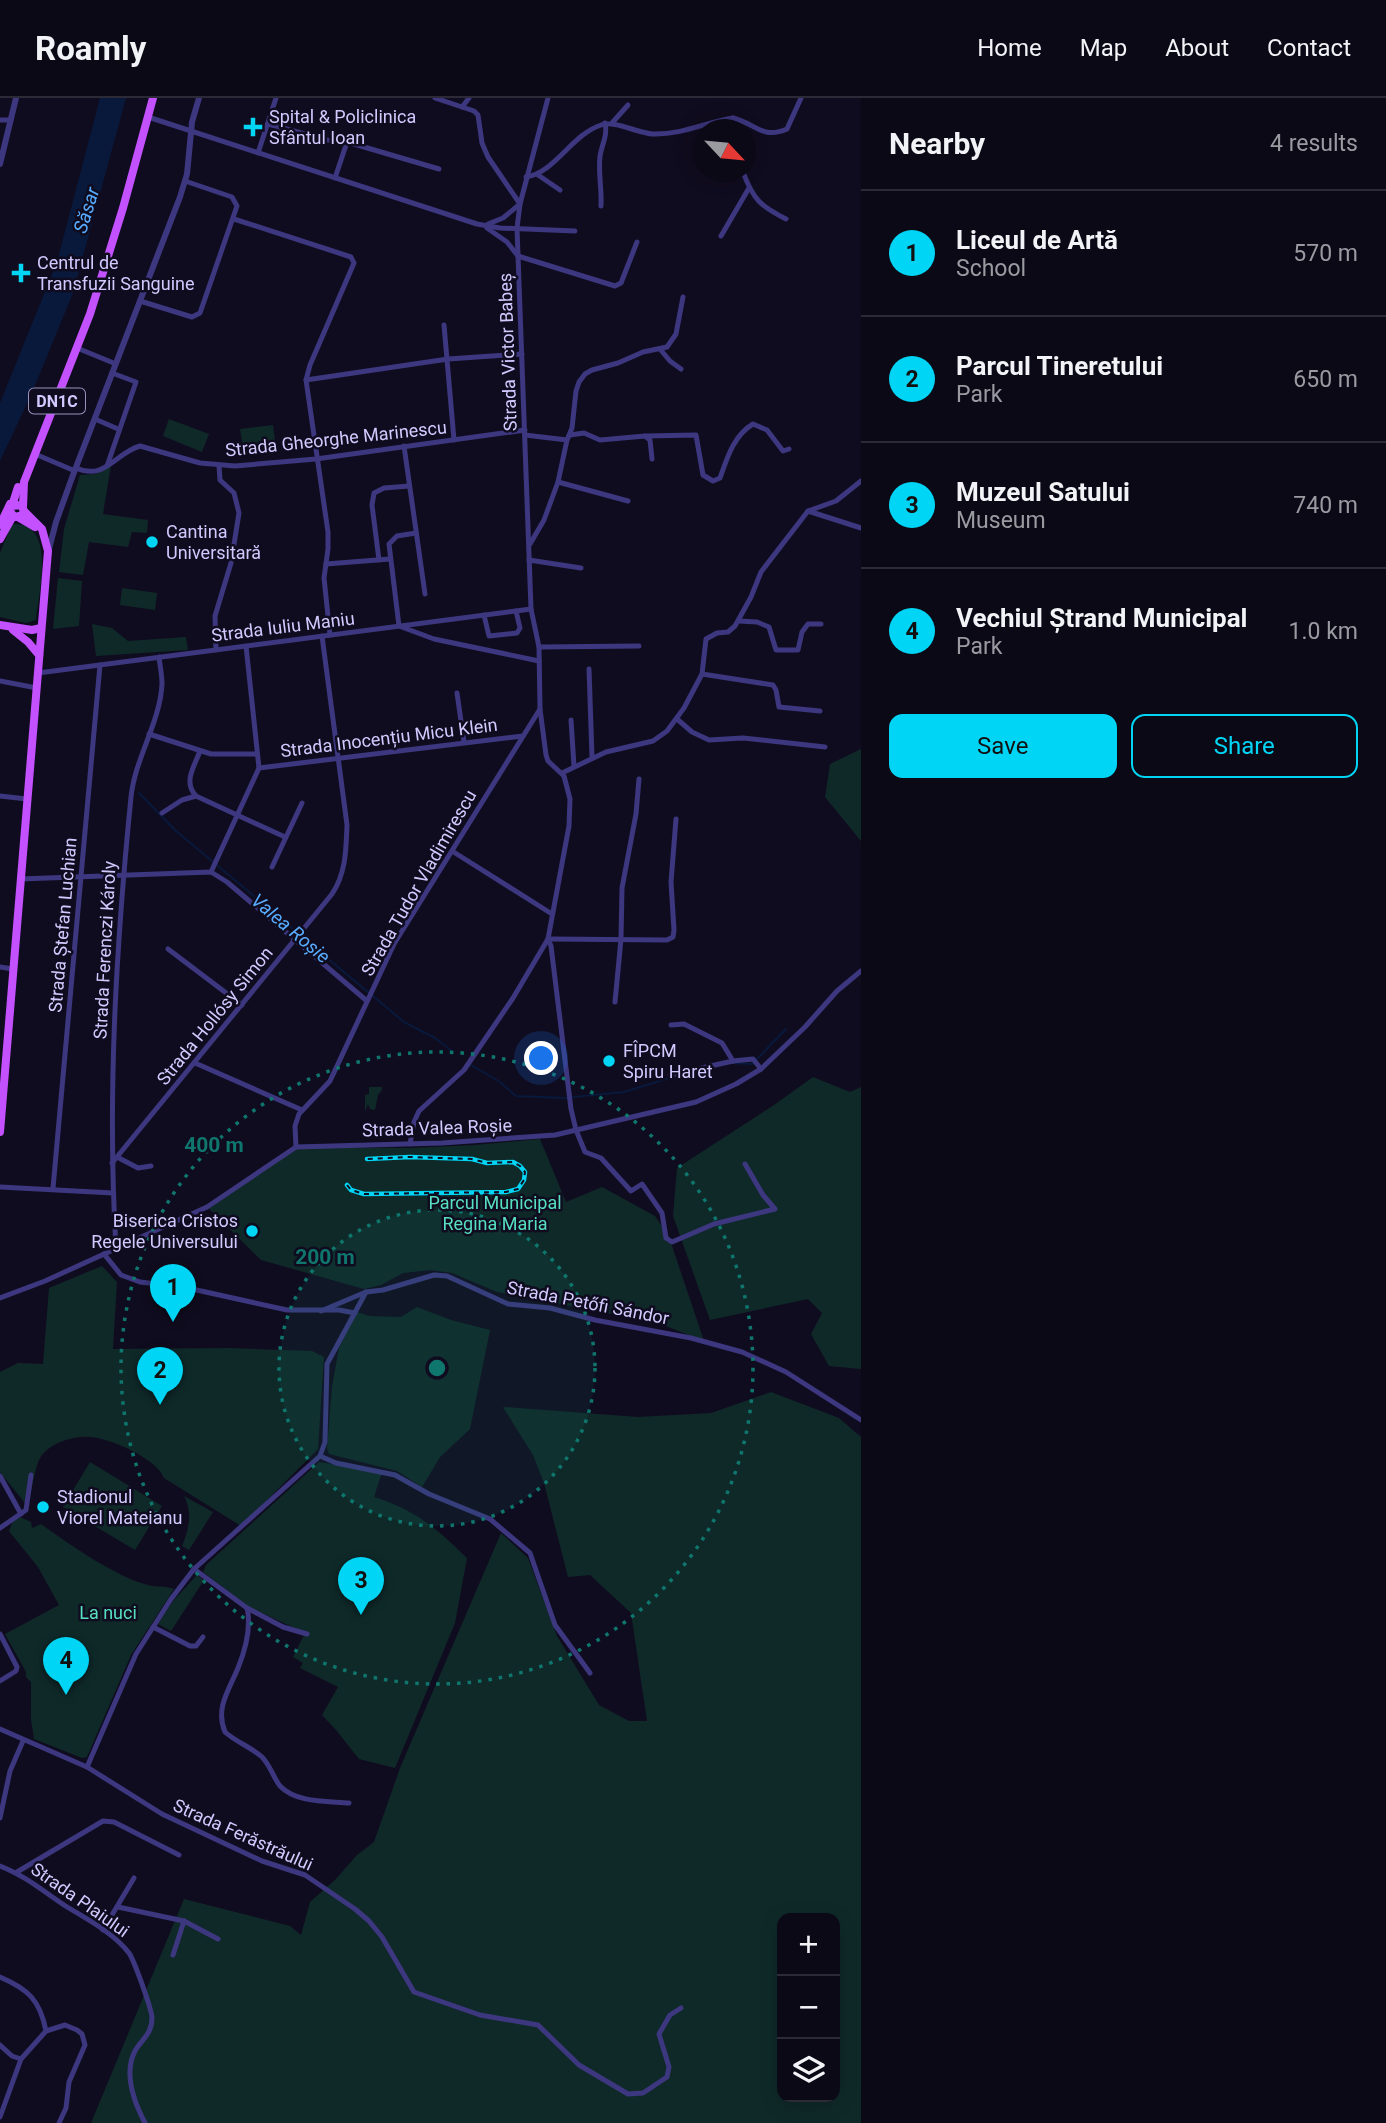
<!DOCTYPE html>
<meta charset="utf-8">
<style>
body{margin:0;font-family:Roboto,sans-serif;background:#1a1724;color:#f1f3f6}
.controls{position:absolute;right:21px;bottom:21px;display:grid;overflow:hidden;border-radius:14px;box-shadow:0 4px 18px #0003}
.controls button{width:63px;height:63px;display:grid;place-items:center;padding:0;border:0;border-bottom:2px solid #2c2a36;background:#0c0917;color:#f1f3f6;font:35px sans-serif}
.compass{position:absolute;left:693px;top:21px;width:63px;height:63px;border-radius:50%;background:#0c0917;box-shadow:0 4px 18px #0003;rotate:116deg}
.you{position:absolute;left:542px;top:961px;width:24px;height:24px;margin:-18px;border:5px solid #fff;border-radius:50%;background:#1a73e8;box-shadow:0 0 0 10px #1a73e833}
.badge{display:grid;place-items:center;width:46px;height:46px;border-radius:50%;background:#00d5f5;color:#111;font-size:23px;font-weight:700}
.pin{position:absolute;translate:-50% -58px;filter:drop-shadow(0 2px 4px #0008)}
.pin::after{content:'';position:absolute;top:37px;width:24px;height:21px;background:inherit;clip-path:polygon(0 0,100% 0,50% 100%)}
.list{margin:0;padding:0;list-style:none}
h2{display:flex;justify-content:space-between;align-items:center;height:91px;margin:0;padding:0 28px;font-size:30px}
h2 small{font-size:23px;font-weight:400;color:#9a9aa1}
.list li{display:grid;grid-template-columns:46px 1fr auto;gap:21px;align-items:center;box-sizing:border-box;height:126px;padding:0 28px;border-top:2px solid #2c2a36}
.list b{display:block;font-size:26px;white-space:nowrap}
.list p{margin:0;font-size:23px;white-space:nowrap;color:#9a9aa1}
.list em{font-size:23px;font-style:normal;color:#9a9aa1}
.actions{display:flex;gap:14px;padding:21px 28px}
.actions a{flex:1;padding:16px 0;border:2px solid #00d5f5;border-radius:14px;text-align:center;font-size:24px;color:#00d5f5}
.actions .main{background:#00d5f5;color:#111}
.icon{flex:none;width:38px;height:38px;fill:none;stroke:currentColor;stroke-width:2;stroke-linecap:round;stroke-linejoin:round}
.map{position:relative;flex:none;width:861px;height:2025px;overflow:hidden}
header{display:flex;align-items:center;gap:42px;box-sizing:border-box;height:98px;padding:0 35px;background:#0c0917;border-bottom:2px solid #2c2a36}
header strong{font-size:33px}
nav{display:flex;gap:38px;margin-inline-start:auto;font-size:24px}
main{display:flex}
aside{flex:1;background:#0c0917}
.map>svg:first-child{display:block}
</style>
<header>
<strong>Roamly</strong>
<nav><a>Home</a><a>Map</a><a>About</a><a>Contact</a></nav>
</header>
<main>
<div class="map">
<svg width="861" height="2025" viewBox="0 0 861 2025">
<rect width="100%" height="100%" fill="#100c1f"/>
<!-- green -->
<g fill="#0f2929" fill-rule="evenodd">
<polygon points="169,321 209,336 202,354 163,338"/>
<polygon points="273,327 275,344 243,349 240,331"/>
<polygon points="111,367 103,416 148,422 147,435 132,434 128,449 89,444 83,477 59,474 64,431 80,377 96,376"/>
<path d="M12,426C57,423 39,494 36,522L26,525L0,519V455Z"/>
<polygon points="58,480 82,483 79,528 53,531"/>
<polygon points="122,490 157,495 155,512 120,507"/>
<polygon points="92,526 112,530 128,543 186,539 188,552 96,558"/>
<polygon points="861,651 861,743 825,699 830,666"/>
<polygon points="813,979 850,994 861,989 861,1271 829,1268 811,1236 822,1215 808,1201 710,1222 673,1118 677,1070 774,1007"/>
<polygon points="369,989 382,989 382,992 378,997 375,1012 370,1011 368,1006 365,1014 365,997 369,996"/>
<polygon points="540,1041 566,1104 602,1089 655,1118 669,1139 704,1243 658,1225 497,1194 452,1175 431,1172 403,1175 381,1187 364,1191 261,1162 207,1109 296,1049 410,1050 475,1047"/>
<path d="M102,1168L117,1184L113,1251L230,1250L312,1253L324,1259L318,1351L241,1428L164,1380C157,1361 112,1341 91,1339C76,1337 52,1344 42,1357C35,1365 31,1397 28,1409L0,1374V1274L18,1265L43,1266L49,1190Z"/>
<polygon points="417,1209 451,1222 490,1232 470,1331 440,1359 422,1389 397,1373 329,1356 327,1351 332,1289 339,1250 357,1214 369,1218 401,1219"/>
<path d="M771,1294L839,1320L861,1339V2025H91L184,1801L290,1828L301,1837L310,1804L335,1782L357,1757L374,1744L400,1670L501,1435L528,1460L557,1538L599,1607L629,1623H647L631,1515L590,1477L568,1479L544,1385L533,1357L503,1309L638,1319L711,1315ZM782,1820H835V1999H782Z"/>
<polygon points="90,1364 162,1408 135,1452 63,1409"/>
<path d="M319,1364L382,1374L374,1399C417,1413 435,1429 467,1460L455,1525L395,1670L359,1661L336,1632L322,1617L338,1589L300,1570L303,1565L293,1559L305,1535L249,1509L203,1474L206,1467Z"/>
<path d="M184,1398L213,1414L189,1452L182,1448C189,1431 193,1415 184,1398Z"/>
<path d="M20,1419L31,1424L32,1430L41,1426C69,1446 118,1481 152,1488C160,1489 166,1488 174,1491L131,1557L87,1659L82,1660L34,1641L31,1621V1584L26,1579V1574L5,1536L59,1507L38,1469L9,1433L13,1423Z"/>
<polygon points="197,1477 204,1482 171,1533 158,1526 173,1503"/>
</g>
<!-- water -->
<polygon fill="#08193c" points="100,0 126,0 73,195 31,297 0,363 0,305 57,164"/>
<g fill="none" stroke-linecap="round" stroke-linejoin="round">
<!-- stream -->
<g stroke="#08193c" stroke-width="2">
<polyline points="139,695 176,733 297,834"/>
<polyline points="301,838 369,895"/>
<polyline points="373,898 404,924 435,940 452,953"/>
<polyline points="733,965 752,966 786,931"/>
<polyline points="471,967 500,984 516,998 567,1000"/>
<polyline points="573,999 624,994 673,979"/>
</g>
<!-- minor -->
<g stroke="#3c377f" stroke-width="5">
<polyline points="435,0 474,13 478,17 482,45 488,59 520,106 503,120 488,126"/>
<polyline points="462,9 469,0"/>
<polyline points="148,19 477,126 500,130 575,133"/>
<polyline points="0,22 11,22"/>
<polyline points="612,25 628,7"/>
<polyline points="268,26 327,42 347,44"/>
<polyline points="733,32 733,20"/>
<polyline points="258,55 276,0"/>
<path d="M743,74C753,101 760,108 786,121"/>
<polyline points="538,77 560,92"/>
<path d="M526,79C556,74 571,37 601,27C614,22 637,35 653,36C682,37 706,24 733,20C755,25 762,42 787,31L801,0"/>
<polyline points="335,80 347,44 439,71"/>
<path d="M601,108C602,91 598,75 600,58C602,46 608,37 605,25"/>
<polyline points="234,121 351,159 354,165 310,267 306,282 328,434 328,451 324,480 330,537"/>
<polyline points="487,130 507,144 518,158 615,188 621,185 637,144"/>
<polyline points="721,138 749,90"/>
<polyline points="140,203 192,219 200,215 237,108 232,99 185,83"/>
<polyline points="444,227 454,342"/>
<polyline points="77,250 116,266"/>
<polyline points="660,251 670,263 681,271"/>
<polyline points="306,282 448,261 522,256"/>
<polyline points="95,321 118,331"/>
<polyline points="525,337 567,342"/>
<polyline points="570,337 584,335 600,342 645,338 650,342 652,361"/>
<path d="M645,338L696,337L703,377L713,383L720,380C727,360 734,337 753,326L767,332L783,353L789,351"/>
<polyline points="404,348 425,496"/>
<polyline points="35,356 75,373"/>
<polyline points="107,368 136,284 112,275"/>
<path d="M76,370C105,383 115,355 140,348L200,365L235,368L316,361L525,332"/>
<polyline points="558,384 628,403"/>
<polyline points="808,413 861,430"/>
<polyline points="416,435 397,438 389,446 399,528 434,541 539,563"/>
<polyline points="530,446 544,422 558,384 567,342 572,330 576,293 579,284 585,276 592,272 618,265 643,254 667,249 676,236 683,199"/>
<polyline points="379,462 372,407 374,395 384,390 409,388"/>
<polyline points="529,462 581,470"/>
<polyline points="326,466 390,461"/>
<polyline points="484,517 489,538 517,535 520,530 516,513"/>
<polyline points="739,523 757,524 769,529 776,552 798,552 802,534 808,526 821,526"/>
<polyline points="539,549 639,548"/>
<polyline points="216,552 215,518 231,465 239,415 234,395 220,382 219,368"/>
<polyline points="589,571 592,659"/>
<polyline points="38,575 531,511"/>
<polyline points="702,576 773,587 776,592 779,609 820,613"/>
<polyline points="0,583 37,590"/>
<polyline points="457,595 464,644"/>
<polyline points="677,621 692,634 709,642 743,640 825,649"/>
<polyline points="571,622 574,668"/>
<polyline points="149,636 211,656 257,656"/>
<polyline points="259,670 523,638"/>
<polyline points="562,675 606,654 653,643 667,633 684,610 702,576 706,541 717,535 728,534 735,528 751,499 761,474 808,413 836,403 861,383"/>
<polyline points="0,698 27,701"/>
<path d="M196,698C183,684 194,669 200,653"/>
<polyline points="162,715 182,702 196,698 285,739"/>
<polyline points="452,753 552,816"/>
<polyline points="272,769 302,705"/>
<polyline points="211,774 259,670 246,548"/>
<polyline points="20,781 211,774 227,784 367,903"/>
<polyline points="548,841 551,848 571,1011 576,1032 585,1054 601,1060 631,1093 642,1086 662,1115 666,1140 672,1144 714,1126 775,1111 763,1097 745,1066"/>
<polyline points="548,841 667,842 673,839 674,832 671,784 676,721"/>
<polyline points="168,851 242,907"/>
<polyline points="0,869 13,871"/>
<polyline points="615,904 621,841 622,790 636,716 639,681"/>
<polyline points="671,927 684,926 722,945 733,963"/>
<polyline points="195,965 302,1012"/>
<polyline points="670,977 733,963 753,961 761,971"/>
<polyline points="410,1046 414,1024 419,1013 464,972 513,900 548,841 569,728 570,701 564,678 548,663 546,657 540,611 539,549 531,511 517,130 520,106 548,0"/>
<polyline points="296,1049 295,1028 299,1016 330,983 394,846 540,611"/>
<polyline points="117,1059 138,1070 151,1068"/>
<path d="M112,1065L332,796C346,775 346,752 347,727L322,538"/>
<polyline points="0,1089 113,1095"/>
<polyline points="53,1090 100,567"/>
<path d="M116,1150C107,1000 116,849 131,699C135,660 160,625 162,586C162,577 160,568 159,559"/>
<polyline points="104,1156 121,1177 140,1184 183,1189 287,1212 339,1212 355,1215"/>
<polyline points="0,1200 45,1183 207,1109 296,1049 442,1045 555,1037 696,1004 736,986 761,971 805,929 837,893 861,873"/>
<polyline points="321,1213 366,1194 383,1192 434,1177 447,1178 508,1206 550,1210 595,1222 691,1240 742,1254 786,1274 861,1322"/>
<polyline points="320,1358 336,1365 395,1377 429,1396 490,1421 530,1455 555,1527 590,1575"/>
<polyline points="0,1378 21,1416"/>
<polyline points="0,1430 26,1412 31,1377"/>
<path d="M194,1471L247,1510L248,1515C250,1532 245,1553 238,1570C229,1592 215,1610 225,1634C236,1644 251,1649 262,1659C270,1667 273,1679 280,1688C296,1705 327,1703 349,1705"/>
<polyline points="247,1510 283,1529 307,1536"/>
<polyline points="153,1529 190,1548 196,1548 203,1539"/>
<polyline points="0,1536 17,1569 16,1573 0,1583"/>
<polyline points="0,1631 87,1669 162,1716 262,1763 305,1777 355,1811 369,1823 382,1839 414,1894 480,1917 538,1927 579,1967 628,1996 643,1995 667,1979 669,1969 659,1936 670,1917 681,1910"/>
<polyline points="87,1669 136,1556 171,1501 194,1471 320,1358 325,1344 327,1266 366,1194"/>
<polyline points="0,1720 10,1673 23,1643"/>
<path d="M0,1768C24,1777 43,1793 64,1807C86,1821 113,1834 129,1855C134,1862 152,1912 152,1920C152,1936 142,1941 135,1953C123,1976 134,2004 145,2025"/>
<polyline points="17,1774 103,1723 114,1724 179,1757"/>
<polyline points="118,1809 184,1823 218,1841"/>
<polyline points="103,1832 134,1780"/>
<polyline points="173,1857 184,1823"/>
<path d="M0,1879C28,1891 40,1902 46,1933"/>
<polyline points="0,1947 12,1958 21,1961"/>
<polyline points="0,2019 21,1961 46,1933 65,1927 77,1932 82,1936 85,1947 69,1984 66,2010 59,2025"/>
</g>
<!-- tertiary -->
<g stroke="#3c377f" stroke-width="6">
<polyline points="0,66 16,0"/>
<polyline points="49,451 56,424 73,377 180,99 187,76 192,24 199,0"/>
</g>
<!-- primary -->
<g stroke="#c451ff" stroke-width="8">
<polyline points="12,408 21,407 24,413 22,417 15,419 10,414 18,389"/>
<polyline points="23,409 24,384 90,216 123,110 153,0"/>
<polyline points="18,419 35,429"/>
<polyline points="0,427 10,406"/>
<polyline points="0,441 13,418"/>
<polyline points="0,527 32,532 41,530"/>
<polyline points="13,532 28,544 39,557"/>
<polyline points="0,1034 48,453 42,431 24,413"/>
</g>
<!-- rail casing -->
<g stroke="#00d5f5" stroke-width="4.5">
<polyline id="rail" points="347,1087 351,1092 364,1096 506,1094 518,1091 524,1082 525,1074 520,1068 513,1064 487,1065 472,1061 410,1059 367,1061"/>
</g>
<!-- rail -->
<use href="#rail" stroke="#100c1f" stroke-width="2" stroke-dasharray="5" stroke-linecap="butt"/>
</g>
<!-- distance rings -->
<circle cx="437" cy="1270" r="158" fill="#0f766e" fill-opacity=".12"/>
<g fill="none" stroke="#0f766e" stroke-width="3.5" stroke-dasharray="3.5 7">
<circle cx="437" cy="1270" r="158"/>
<circle cx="437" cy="1270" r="316"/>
</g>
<!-- markers -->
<g fill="#00d5f5" stroke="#100c1f" stroke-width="2.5">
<path d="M249.5 18.5h7v7h7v7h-7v7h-7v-7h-7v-7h7z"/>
<path d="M17.5 164.5h7v7h7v7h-7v7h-7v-7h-7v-7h7z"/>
<circle cx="152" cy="444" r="7"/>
<circle cx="609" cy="963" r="7"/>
<circle cx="252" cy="1133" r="7"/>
<circle cx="43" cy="1409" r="7"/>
</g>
<g text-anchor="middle" stroke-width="5" stroke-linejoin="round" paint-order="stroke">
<!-- shield labels -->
<rect fill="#100c1f" stroke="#9891bc" stroke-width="2" x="29" y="290.5" width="56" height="25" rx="5"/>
<g font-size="16" font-weight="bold" fill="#d2caff">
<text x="57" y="309">DN1C</text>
</g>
<!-- poi labels -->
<g font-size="18" fill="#d2caff" stroke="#100c1f" text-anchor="start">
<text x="269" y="25">Spital &amp; Policlinica<tspan x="269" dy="21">Sfântul Ioan</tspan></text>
<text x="37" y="171">Centrul de<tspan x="37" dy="21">Transfuzii Sanguine</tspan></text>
<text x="166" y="440">Cantina<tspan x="166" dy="21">Universitară</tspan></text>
<text x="623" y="959">FÎPCM<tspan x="623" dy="21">Spiru Haret</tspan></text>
<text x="238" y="1129" text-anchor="end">Biserica Cristos<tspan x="238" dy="21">Regele Universului</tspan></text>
<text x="57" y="1405">Stadionul<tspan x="57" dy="21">Viorel Mateianu</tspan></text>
</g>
<!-- street labels -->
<g font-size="18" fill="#d2caff" stroke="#100c1f">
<text transform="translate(508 254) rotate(-92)" y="6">Strada Victor Babeș</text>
<text transform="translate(336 341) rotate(-6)" y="6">Strada Gheorghe Marinescu</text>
<text transform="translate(283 529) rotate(-7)" y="6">Strada Iuliu Maniu</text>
<text transform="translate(389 640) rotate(-7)" y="6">Strada Inocențiu Micu Klein</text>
<text transform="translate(419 785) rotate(-60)" y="6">Strada Tudor Vladimirescu</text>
<text transform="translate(63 827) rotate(-85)" y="6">Strada Ștefan Luchian</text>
<text transform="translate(105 852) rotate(-87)" y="6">Strada Ferenczi Károly</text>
<text transform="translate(215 918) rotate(-51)" y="6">Strada Hollósy Simon</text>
<text transform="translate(437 1030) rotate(-2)" y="6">Strada Valea Roșie</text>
<text transform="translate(588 1205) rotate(11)" y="6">Strada Petőfi Sándor</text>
<text transform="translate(243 1737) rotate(24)" y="6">Strada Ferăstrăului</text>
<text transform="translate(80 1802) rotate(35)" y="6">Strada Plaiului</text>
</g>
<!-- park labels -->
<g font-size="18" fill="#56dfc1" stroke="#100c1f">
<text x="495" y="1111">Parcul Municipal<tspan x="495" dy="21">Regina Maria</tspan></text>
<text x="108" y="1521">La nuci</text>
</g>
<!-- water labels -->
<g font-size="19" font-style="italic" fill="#58acff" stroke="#100c1f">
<text transform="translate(86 112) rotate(-73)" y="7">Săsar</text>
<text transform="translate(291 830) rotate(40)" y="7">Valea Roșie</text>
</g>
</g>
<circle cx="437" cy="1270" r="10" fill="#0f766e" stroke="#100c1f" stroke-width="3.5"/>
<g font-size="21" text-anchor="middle" font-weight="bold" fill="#0f766e" stroke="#100c1f" stroke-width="5" stroke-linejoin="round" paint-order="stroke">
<text x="214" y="1054">400 m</text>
<text x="325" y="1166">200 m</text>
</g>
</svg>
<div class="controls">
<button>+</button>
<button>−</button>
<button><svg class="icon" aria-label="layers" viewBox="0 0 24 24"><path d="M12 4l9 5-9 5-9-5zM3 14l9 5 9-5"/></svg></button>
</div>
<svg class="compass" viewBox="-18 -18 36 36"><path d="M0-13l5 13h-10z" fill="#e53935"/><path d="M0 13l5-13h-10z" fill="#9a9aa1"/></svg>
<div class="you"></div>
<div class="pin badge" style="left:173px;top:1224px">1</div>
<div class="pin badge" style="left:160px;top:1307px">2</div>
<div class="pin badge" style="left:361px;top:1517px">3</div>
<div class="pin badge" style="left:66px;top:1597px">4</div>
</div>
<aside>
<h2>Nearby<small>4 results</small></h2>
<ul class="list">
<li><span class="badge">1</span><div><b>Liceul de Artă</b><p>School</p></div><em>570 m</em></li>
<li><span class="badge">2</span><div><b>Parcul Tineretului</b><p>Park</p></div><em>650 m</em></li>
<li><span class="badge">3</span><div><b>Muzeul Satului</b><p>Museum</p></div><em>740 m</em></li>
<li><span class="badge">4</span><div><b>Vechiul Ștrand Municipal</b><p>Park</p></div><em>1.0 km</em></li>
</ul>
<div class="actions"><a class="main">Save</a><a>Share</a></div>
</aside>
</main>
